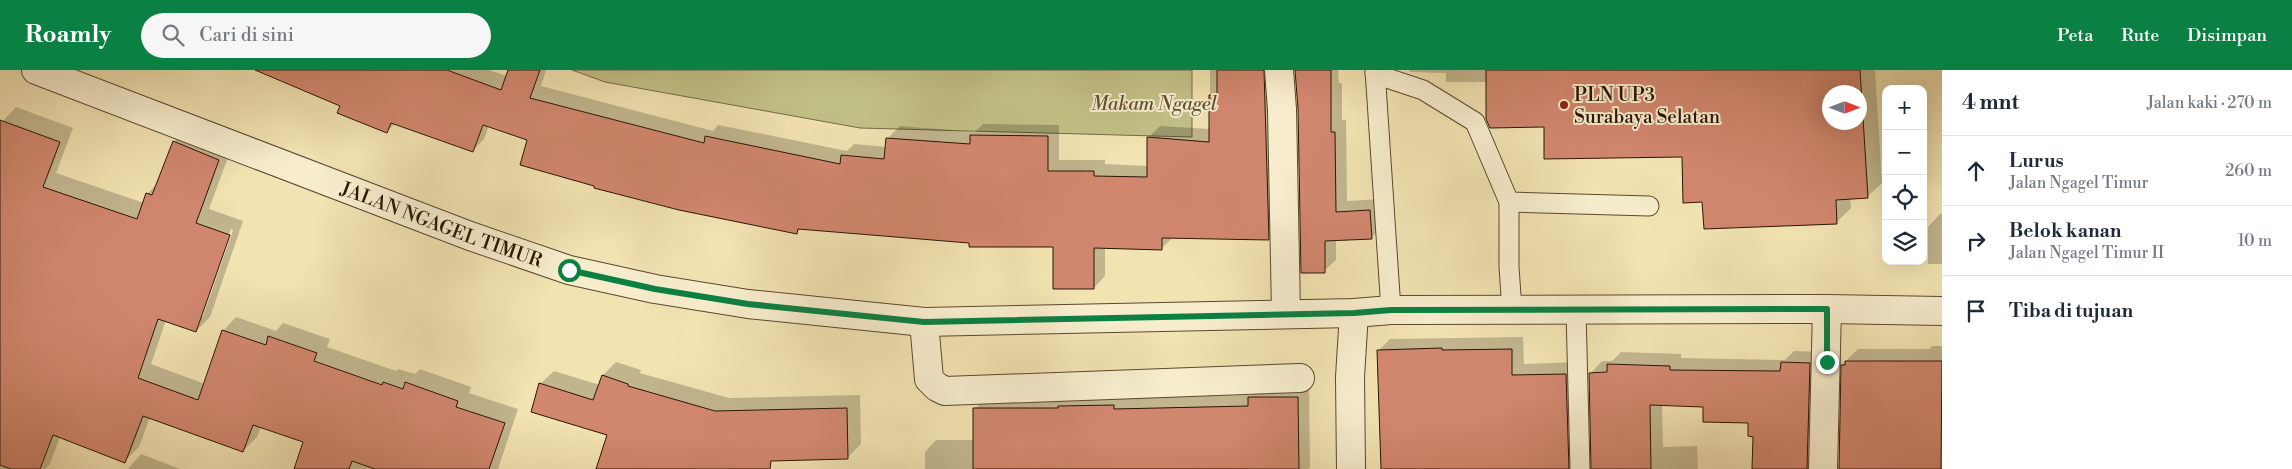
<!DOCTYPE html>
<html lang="id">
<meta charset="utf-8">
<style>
body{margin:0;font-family:"Libre Bodoni",serif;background:#f6f6f7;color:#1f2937}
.controls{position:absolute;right:15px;top:15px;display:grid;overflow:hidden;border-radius:10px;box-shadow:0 5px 20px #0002}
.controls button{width:45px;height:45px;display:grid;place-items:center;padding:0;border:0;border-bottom:1px solid #e0e1e3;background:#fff;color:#1f2937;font:25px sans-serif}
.compass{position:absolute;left:1822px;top:15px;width:45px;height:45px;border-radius:50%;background:#fff;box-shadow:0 5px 20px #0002;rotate:90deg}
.stop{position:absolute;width:15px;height:15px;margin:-11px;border:4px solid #0b8043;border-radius:50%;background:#fff}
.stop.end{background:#0b8043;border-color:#fff;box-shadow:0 1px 5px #0008}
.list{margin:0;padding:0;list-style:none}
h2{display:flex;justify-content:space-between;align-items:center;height:65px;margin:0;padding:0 20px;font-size:21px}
h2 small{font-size:16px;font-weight:400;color:#747a83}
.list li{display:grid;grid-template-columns:32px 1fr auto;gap:15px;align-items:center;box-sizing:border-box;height:70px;padding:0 20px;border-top:1px solid #e0e1e3}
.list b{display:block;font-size:19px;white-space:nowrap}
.list p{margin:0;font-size:16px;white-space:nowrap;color:#747a83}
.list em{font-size:16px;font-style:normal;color:#747a83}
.icon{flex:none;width:28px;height:28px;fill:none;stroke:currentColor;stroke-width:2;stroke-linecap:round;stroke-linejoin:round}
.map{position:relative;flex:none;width:1942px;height:399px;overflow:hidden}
header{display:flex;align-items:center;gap:30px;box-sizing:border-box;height:70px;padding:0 25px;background:#0b8043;color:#fff}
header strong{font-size:24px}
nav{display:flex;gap:28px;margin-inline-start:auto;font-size:18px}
.search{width:350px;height:45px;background:#f6f6f7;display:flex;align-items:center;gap:12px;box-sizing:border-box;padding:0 18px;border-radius:28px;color:#747a83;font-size:19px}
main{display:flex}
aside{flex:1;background:#fff}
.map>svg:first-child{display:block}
</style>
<header>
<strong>Roamly</strong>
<div class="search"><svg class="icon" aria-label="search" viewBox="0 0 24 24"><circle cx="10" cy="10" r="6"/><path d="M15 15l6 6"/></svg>Cari di sini</div>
<nav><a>Peta</a><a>Rute</a><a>Disimpan</a></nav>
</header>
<main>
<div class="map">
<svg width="1942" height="399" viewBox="0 0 1942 399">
<rect width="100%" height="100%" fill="#f2e3b2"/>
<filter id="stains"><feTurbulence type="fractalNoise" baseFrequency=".004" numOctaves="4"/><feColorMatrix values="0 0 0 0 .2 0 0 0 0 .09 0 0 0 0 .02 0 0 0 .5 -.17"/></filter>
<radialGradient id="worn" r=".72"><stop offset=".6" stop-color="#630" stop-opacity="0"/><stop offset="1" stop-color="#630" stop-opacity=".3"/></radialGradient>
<!-- green -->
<polygon fill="#c2c187" stroke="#766b46" points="572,0 1192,0 1192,67 860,58 605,12"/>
<!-- shadow -->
<g fill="#0003" fill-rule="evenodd">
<polygon points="261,0 489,0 507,6 509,0 546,0 541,16 713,61 718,55 847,81 854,74 887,77 888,68 900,56 975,62 983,54 1059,55 1059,90 1105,90 1105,94 1148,96 1148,68 1160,56 1210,59 1210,0 1276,0 1280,157 1268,169 1173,167 1161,179 1105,177 1105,206 1094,218 1054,176 970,172 801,158 796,163 596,115 529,70 489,55 484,69 472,81 395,53 387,62 341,35"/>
<polygon points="1296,0 1338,0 1339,13 1342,13 1342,50 1346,50 1347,131 1381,129 1383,156 1371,168 1336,169 1336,190 1324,201 1299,39"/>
<path d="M1410,0H1875L1882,113L1867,127L1850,128L1851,138L1836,153L1683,85L1545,56L1487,12H1446V3L1410,2ZM1830,22H1860V52H1830Z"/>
<path d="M16,37L73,58L56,103L144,133L147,124L158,113L174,72L188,58L232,76L209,139L243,151L210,247L196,261L166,250L151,294L205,314L223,261L236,247L276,261L283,253L330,269L327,277L396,301L398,299L415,304L420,299L471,317L469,323L518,339L498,399H295L304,372L261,356L257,367L243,381L150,347L139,377L125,391L60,367L50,394L45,399H0V58L3,51ZM231,159L233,160L203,246H200Z"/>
<polygon points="1940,144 1942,144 1942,194 1928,194 1928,157"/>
<polygon points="1523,267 1524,294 1578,292 1583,393 1592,399 1590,304 1602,291 1612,291 1621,282 1681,284 1681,288 1785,290 1794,281 1822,282 1828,399 1753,399 1755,366 1749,352 1705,335 1662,334 1663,377 1697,376 1698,399 1383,399 1378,281 1390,269"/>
<polygon points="1932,276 1942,276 1942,399 1840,399 1842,295 1858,279 1930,279"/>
<polygon points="616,292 641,300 640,303 729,328 860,325 861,374 848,387 730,390 727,399 597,399 609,364 540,314 554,301 600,315 603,305"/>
<polygon points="1261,316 1309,316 1310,397 1308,399 925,399 925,382 936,370 975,370 975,339 986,327 1125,328 1252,325"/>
<polygon points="141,384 180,399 128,399"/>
</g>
<!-- building -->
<g fill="#d1876e" stroke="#2a1504" fill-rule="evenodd">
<polygon points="255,0 447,0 501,20 508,0 540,0 530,28 704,73 705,66 840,94 841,85 884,89 886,68 970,74 970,65 1048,66 1048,101 1094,101 1094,106 1147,107 1147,67 1209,72 1209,25 1217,25 1217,0 1264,0 1269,170 1162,168 1162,180 1094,178 1094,219 1053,219 1053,177 969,177 969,173 798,159 797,164 679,140 594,118 594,116 520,95 527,70 483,55 473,82 391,53 387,63 337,43 340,36"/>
<polygon points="1295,0 1331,0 1331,62 1335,62 1336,142 1370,140 1372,169 1325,171 1325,203 1301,203 1298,39"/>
<path d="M1486,0H1860L1868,128L1836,130L1837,154L1704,159L1702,132L1683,133L1682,87L1544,89V57L1490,58L1486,49ZM1830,22H1860V52H1830Z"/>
<polygon points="0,50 60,72 43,117 137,149 146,123 152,125 173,71 219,90 196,153 230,165 196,262 158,249 138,308 198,330 222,260 266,275 268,266 317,283 314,291 382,315 383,312 403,319 405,312 458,331 456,337 505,353 489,399 375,399 352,391 349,399 294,399 303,372 253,355 243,382 143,346 125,393 53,365 40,399 11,399 0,395"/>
<polygon points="1442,278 1442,280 1512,279 1512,305 1566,304 1569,399 1381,399 1377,280"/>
<polygon points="1845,291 1942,291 1941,399 1839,399 1841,295 1845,295"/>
<polygon points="1781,292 1810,293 1807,399 1752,399 1753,367 1748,366 1748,353 1703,352 1703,337 1650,335 1651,399 1591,399 1589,303 1607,302 1607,294 1670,296 1670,300 1780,301"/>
<polygon points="602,305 628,314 628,316 715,341 847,338 848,389 771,391 770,399 596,399 607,365 531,342 539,313 593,330"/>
<polygon points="1248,327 1298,327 1299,399 973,399 973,338 1058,338 1058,336 1114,335 1114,339 1248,336"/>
</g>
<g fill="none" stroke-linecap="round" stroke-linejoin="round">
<!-- service casing -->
<g stroke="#5c4830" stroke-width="21">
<g id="service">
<polyline points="1375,0 1391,240"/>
<polyline points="1375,4 1423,20 1475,52 1509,132 1509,197 1512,240"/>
<polyline points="1509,132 1649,136"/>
<polyline points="1576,240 1580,399"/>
</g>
</g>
<!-- minor casing -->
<g stroke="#5c4830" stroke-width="30">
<g id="minor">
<polyline points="1279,0 1282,39 1286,243"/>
<polyline points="924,252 929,309 937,317 945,321 1300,308"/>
<polyline points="1351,399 1350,307 1354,243"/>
<polyline points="1823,399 1827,239"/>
</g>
</g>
<!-- tertiary casing -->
<g stroke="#5c4830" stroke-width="30">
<g id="tertiary">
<path id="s1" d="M36,0L470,166L569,200L655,219L748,234L924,252L1354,243L1391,240L1827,239L1942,241"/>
</g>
</g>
<!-- service -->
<use href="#service" stroke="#f7edcd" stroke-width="19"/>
<!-- minor -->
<use href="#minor" stroke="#f7edcd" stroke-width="28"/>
<!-- tertiary -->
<use href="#tertiary" stroke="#f7edcd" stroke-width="28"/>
</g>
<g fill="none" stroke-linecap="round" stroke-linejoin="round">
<!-- route -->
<polyline stroke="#0b8043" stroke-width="6" points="569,200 655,219 748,234 924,252 1354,243 1391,240 1827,239 1827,292"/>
</g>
<!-- markers -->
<circle fill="#8f2418" stroke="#f7edcd" stroke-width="2" cx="1564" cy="35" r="5"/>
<g text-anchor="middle" stroke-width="4" stroke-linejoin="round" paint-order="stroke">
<!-- poi labels -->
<g font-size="19" fill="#2a1504" stroke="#f7edcd" text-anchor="start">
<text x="1574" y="31">PLN UP3<tspan x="1574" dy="22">Surabaya Selatan</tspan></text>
</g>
<!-- park labels -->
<g font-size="19" font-style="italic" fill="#5f5132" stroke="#f7edcd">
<text x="1154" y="40">Makam Ngagel</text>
</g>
<!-- street labels -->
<g font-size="19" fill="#2a1504" stroke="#f7edcd">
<text dy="7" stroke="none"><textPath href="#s1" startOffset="434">JALAN NGAGEL TIMUR</textPath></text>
</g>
</g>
<rect width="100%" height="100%" filter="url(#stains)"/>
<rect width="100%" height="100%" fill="url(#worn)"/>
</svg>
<div class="controls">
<button>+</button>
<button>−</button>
<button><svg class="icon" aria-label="locate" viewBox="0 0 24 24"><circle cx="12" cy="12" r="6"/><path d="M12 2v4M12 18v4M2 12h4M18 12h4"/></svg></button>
<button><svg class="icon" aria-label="layers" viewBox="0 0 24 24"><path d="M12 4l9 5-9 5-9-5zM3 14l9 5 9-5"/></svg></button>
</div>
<svg class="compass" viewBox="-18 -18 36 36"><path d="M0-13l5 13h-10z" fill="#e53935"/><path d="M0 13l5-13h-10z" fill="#747a83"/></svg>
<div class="stop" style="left:569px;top:200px"></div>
<div class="stop end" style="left:1827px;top:292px"></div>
</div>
<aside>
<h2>4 mnt<small>Jalan kaki · 270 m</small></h2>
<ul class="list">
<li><svg class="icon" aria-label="ahead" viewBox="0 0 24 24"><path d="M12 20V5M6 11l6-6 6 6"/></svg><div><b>Lurus</b><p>Jalan Ngagel Timur</p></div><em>260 m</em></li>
<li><svg class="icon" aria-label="right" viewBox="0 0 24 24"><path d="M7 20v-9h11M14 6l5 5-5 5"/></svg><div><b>Belok kanan</b><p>Jalan Ngagel Timur II</p></div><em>10 m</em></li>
<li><svg class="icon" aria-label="arrive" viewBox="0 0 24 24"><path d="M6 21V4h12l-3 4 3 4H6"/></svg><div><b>Tiba di tujuan</b></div></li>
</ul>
</aside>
</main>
